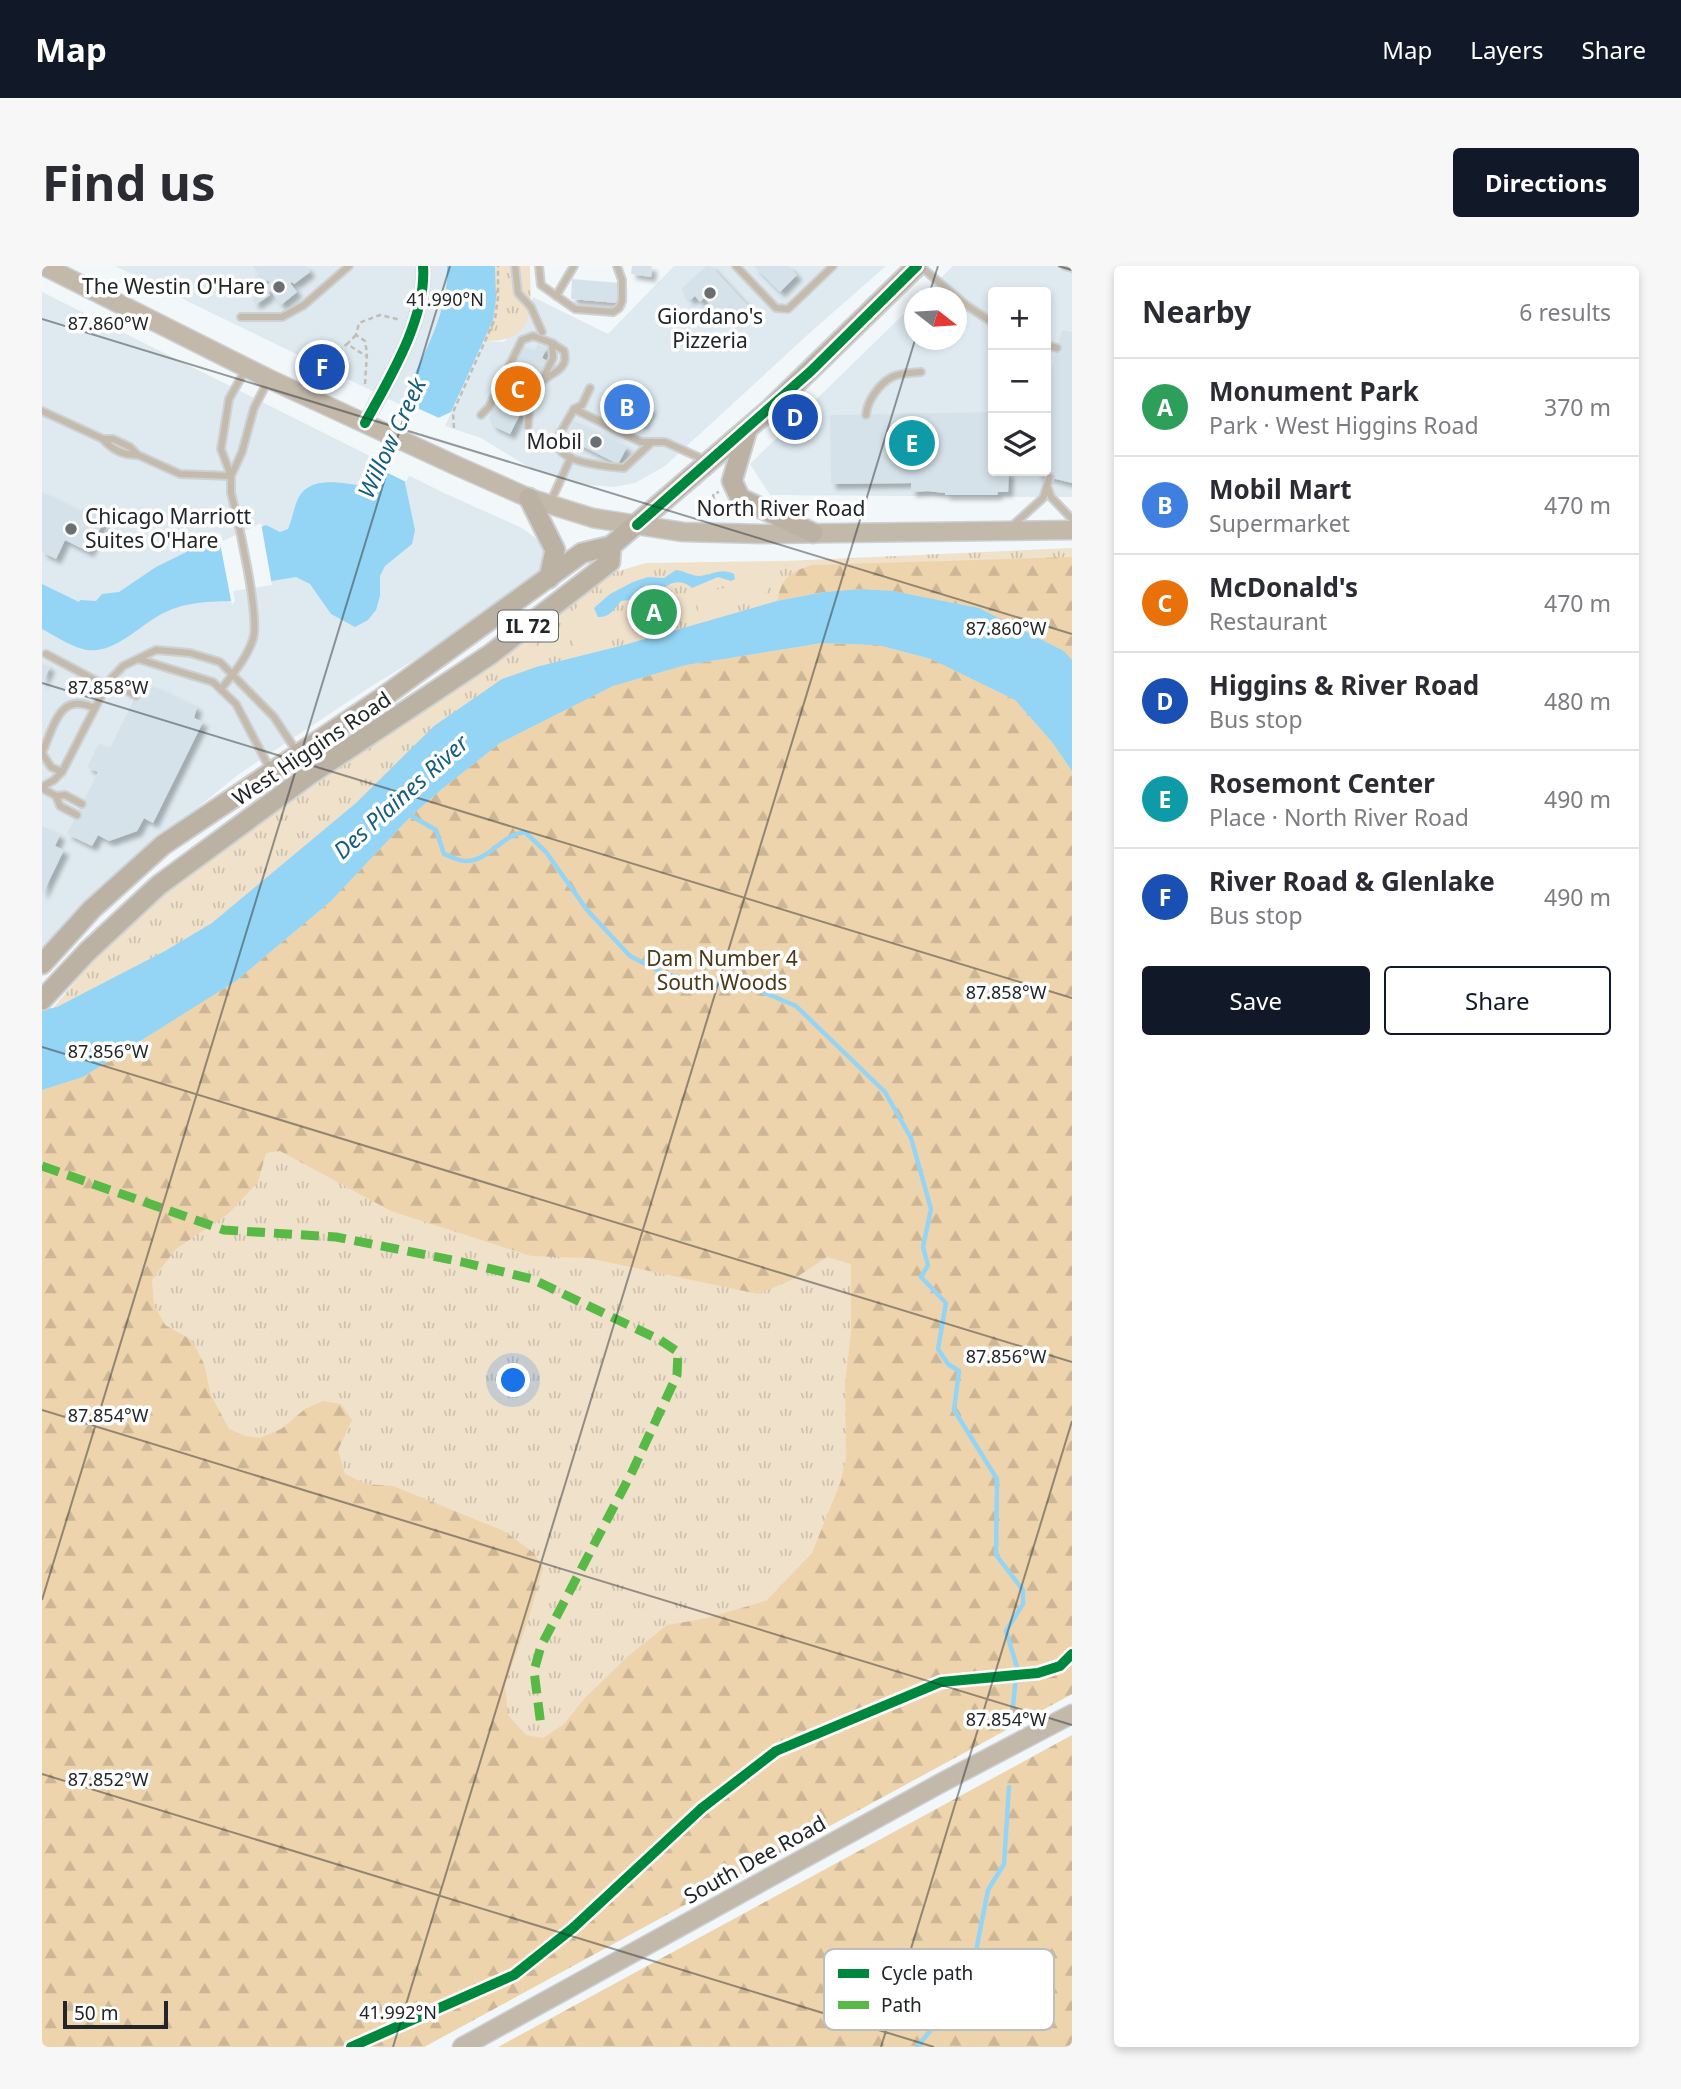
<!DOCTYPE html>
<meta charset="utf-8">
<style>
body{margin:0;font-family:"Noto Sans",sans-serif;background:#f7f7f7;color:#2b2b33}
.controls{position:absolute;right:21px;top:21px;display:grid;overflow:hidden;border-radius:7px;box-shadow:0 4px 10px #0003}
.controls button{width:63px;height:63px;display:grid;place-items:center;padding:0;border:0;border-bottom:2px solid #e1e1e2;background:#fff;color:#2b2b33;font:35px sans-serif}
.compass{position:absolute;left:862px;top:21px;width:63px;height:63px;border-radius:50%;background:#fff;box-shadow:0 4px 10px #0003;rotate:107deg}
.scale{position:absolute;left:21px;bottom:18px;width:105px;box-sizing:border-box;padding-left:7px;border:4px solid #222628;border-top:0;font-size:19px;line-height:24px;white-space:nowrap;color:#222628;-webkit-text-stroke:5px #fff;paint-order:stroke}
.you{position:absolute;left:472px;top:1115px;width:24px;height:24px;margin:-18px;border:5px solid #fff;border-radius:50%;background:#1a73e8;box-shadow:0 0 0 10px #1a73e833}
.badge{display:grid;place-items:center;width:46px;height:46px;border-radius:50%;background:#111827;color:#fff;font-size:23px;font-weight:700}
.pin{position:absolute;translate:-50% -50%;border:4px solid #fff;box-shadow:0 2px 7px #0006}
.list{margin:0;padding:0;list-style:none}
h2{display:flex;justify-content:space-between;align-items:center;height:91px;margin:0;padding:0 28px;font-size:30px}
h2 small{font-size:23px;font-weight:400;color:#7c7c81}
.list li{display:grid;grid-template-columns:46px 1fr auto;gap:21px;align-items:center;box-sizing:border-box;height:98px;padding:0 28px;border-top:2px solid #e1e1e2}
.list b{display:block;font-size:26px;white-space:nowrap}
.list p{margin:0;font-size:23px;white-space:nowrap;color:#7c7c81}
.list em{font-size:23px;font-style:normal;color:#7c7c81}
.actions{display:flex;gap:14px;padding:21px 28px}
.actions a{flex:1;padding:16px 0;border:2px solid #111827;border-radius:7px;text-align:center;font-size:24px;color:#111827}
.actions .main{background:#111827;color:#fff}
.icon{flex:none;width:38px;height:38px;fill:none;stroke:currentColor;stroke-width:2;stroke-linecap:round;stroke-linejoin:round}
.map{position:relative;flex:none;width:1030px;height:1781px;overflow:hidden;border-radius:7px}
header{display:flex;align-items:center;gap:42px;box-sizing:border-box;height:98px;padding:0 35px;background:#111827;color:#fff}
header strong{font-size:33px}
nav{display:flex;gap:38px;margin-inline-start:auto;font-size:24px}
.intro{display:flex;align-items:center;justify-content:space-between;box-sizing:border-box;height:168px;padding:0 42px}
h1{margin:0;font-size:49px}
.button{padding:18px 32px;border-radius:7px;background:#111827;color:#fff;font-size:24px;font-weight:700}
main{display:flex;gap:42px;padding:0 42px}
aside{flex:1;background:#fff;border-radius:7px;box-shadow:0 4px 10px #0003}
.map>svg:first-child{display:block}
</style>
<header>
<strong>Map</strong>
<nav><a>Map</a><a>Layers</a><a>Share</a></nav>
</header>
<div class="intro"><h1>Find us</h1><a class="button">Directions</a></div>
<main>
<div class="map">
<svg width="1030" height="1781" viewBox="0 0 1030 1781">
<defs>
<pattern id="grass-tufts" width="24" height="20" patternUnits="userSpaceOnUse" patternTransform="scale(1.75)"><rect width="24" height="20" fill="#f0e1ca"/><path d="M3 7l-1-3M5 7V3M7 7l1-3M15 17l-1-3M17 17v-4M19 17l1-3" fill="none" stroke="#cec1ae"/></pattern>
<pattern id="forest-firs" width="22" height="20" patternUnits="userSpaceOnUse" patternTransform="scale(1.75)"><rect width="22" height="20" fill="#eed4ad"/><path d="M5 1l3.5 6h-7zM16 11l3.5 6h-7z" fill="#ccb695"/></pattern>
<filter id="shadow"><feDropShadow dx="5" dy="5" stdDeviation="2" flood-color="#0004"/></filter>
</defs>
<rect width="100%" height="100%" fill="#f2f7fa"/>
<!-- built -->
<g fill="#deeaf0" fill-rule="evenodd">
<polygon points="73,0 415,0 415,28 361,140"/>
<polygon points="632,0 844,0 771,64 623,200 593,217 572,221 536,218 490,203 439,172 403,160 442,75 462,76 487,49 491,31 566,68"/>
<path d="M911,0H1030V231L728,229L708,198L872,38V74H914V32L879,31ZM951,26H1004V205H951Z"/>
<polygon points="0,26 402,227 480,262 500,277 504,287 501,300 496,309 438,354 328,421 197,508 92,593 0,686"/>
</g>
<!-- grass -->
<g fill="url(#grass-tufts)">
<path d="M453,0H488C488,41 497,76 442,75C454,47 453,31 453,0Z"/>
<polygon points="1030,282 1030,1428 382,1781 0,1781 0,755 44,703 118,630 198,570 467,387 573,306 604,297 743,295"/>
</g>
<!-- forest -->
<g fill="url(#forest-firs)" fill-rule="evenodd">
<path d="M1030,291V394L1022,385L937,342L851,325L820,323L782,326L735,335C740,312 747,307 769,299Z"/>
<path d="M781,377L836,379L889,393L973,434L1010,476L1030,505V1428L382,1781H0V824L41,811L194,715L289,635L369,550L400,523L458,477L571,420L644,399ZM238,885L349,945L489,990L546,992L716,1028L752,1013L785,991L809,998V1066L803,1118L804,1191L799,1215L770,1287L724,1335L661,1353L625,1359L585,1391L542,1433L522,1458L501,1472L484,1469L466,1449L463,1419L487,1351L501,1302L492,1287L462,1265L351,1220L324,1218L303,1208L296,1184L310,1154L299,1138L281,1135L263,1143L239,1163L218,1172L203,1170L187,1163L169,1129L162,1098L150,1074L123,1059L112,1039L110,1014L134,983L186,948L216,916L224,887Z"/>
<polygon points="1030,1469 1030,1781 456,1781 977,1498"/>
</g>
<!-- garden -->
<g fill="#f0e1ca">
<path d="M626,301H670L671,305C666,307 661,311 655,310C642,309 634,301 622,312Z"/>
<path d="M688,301H723C740,332 707,336 686,341C676,343 668,347 658,350L655,339L646,342L649,352C627,357 630,353 613,342L611,346L620,354L609,364L602,366L599,356L588,359L590,369L533,384L531,382L530,370L524,366L522,353L546,332L555,339L552,342L556,355C571,356 583,345 597,339C610,334 645,329 658,331L666,324C677,323 687,324 693,313L692,308L687,305Z"/>
<polygon points="603,302 608,310 606,311 591,316 567,329 560,326 559,322 579,310"/>
<path d="M510,354C511,364 494,379 485,386L478,385L476,380Z"/>
</g>
<!-- water -->
<g fill="#94d5f5">
<path d="M405,0H453L454,33L451,54L409,146L396,152L363,217L373,264L370,278L343,300L338,310V330L334,344L326,354L313,361L289,348L268,318L254,311L187,322L189,335C162,336 140,336 116,350C97,361 78,381 55,384C37,387 16,371 0,363V318L37,336L38,334L54,335L60,328L77,326L114,301L177,270L179,280L224,259L238,266L246,263C250,254 251,245 255,235C266,208 300,217 322,220L333,208L341,205L373,139L367,120C385,81 407,44 405,0Z"/>
<path d="M634,304C642,305 650,310 657,310C670,309 679,301 692,308L693,313L689,315L676,311L650,322C640,312 626,316 617,326L611,321L604,319L587,334L579,335C572,343 569,351 556,351L552,342L568,328L591,316L606,311L622,312Z"/>
<polygon points="820,323 851,325 937,342 1022,385 1030,394 1030,505 1010,476 973,434 889,393 836,379 780,377 644,399 571,420 458,477 400,523 369,550 289,635 194,715 41,811 0,824 0,744 15,741 38,729 123,685 170,657 314,537 392,460 460,413 494,401 582,379 735,335 782,326"/>
</g>
<!-- pier -->
<g fill="#f2f7fa">
<polygon points="371,140 397,152 364,216 340,204"/>
<polygon points="219,257 230,319 191,325 193,335 190,339 176,267 179,268 181,275"/>
</g>
<g fill="none" stroke-linecap="round" stroke-linejoin="round">
<!-- stream -->
<g stroke="#94d5f5" stroke-width="4.5">
<path d="M366,548L394,564L402,588C408,590 416,595 423,595C449,595 458,569 483,566L504,586L545,644L588,690L623,708L663,717L719,725L754,740L843,826L869,872L889,943L881,981L886,999L879,1011L904,1037L896,1083L906,1098L917,1105L912,1144L955,1213L954,1289L981,1324V1338L964,1365L975,1401L971,1440"/>
<polyline points="875,1781 906,1743 933,1690 946,1624 962,1598 967,1521"/>
</g>
</g>
<!-- building -->
<g fill="#d6e2e9" filter="url(#shadow)">
<polygon points="211,0 264,0 268,6 252,18 250,16 248,17 255,26 239,39 228,24 225,26 228,29 214,38 211,35 212,30 228,17 226,14 223,16"/>
<polygon points="590,0 610,0 609,11 589,8"/>
<polygon points="664,0 669,0 708,42 694,55 686,46 680,52 662,32 658,36 653,30 648,34 639,23"/>
<polygon points="712,0 746,0 755,9 738,26"/>
<polygon points="530,13 578,17 576,37 529,33"/>
<polygon points="1020,64 1030,66 1030,217 994,208 995,205 1004,205 1004,124"/>
<polygon points="496,78 505,82 500,92 505,95 468,168 451,160 447,151 482,80 492,85"/>
<polygon points="569,123 609,142 600,159 561,140"/>
<polygon points="951,146 951,205 967,205 966,226 956,226 955,229 903,229 903,227 886,225 869,226 869,217 789,218 788,149"/>
<polygon points="532,155 585,181 576,198 524,172"/>
<polygon points="0,226 39,245 41,242 63,252 47,286 23,274 14,293 0,286"/>
<polygon points="0,397 8,401 0,417"/>
<polygon points="111,420 155,441 152,452 161,456 111,557 102,552 95,565 67,575 56,569 50,580 25,568 56,506 45,501 57,477 68,482 96,425 106,430"/>
<polygon points="0,560 18,569 13,580 22,584 0,629"/>
</g>
<g fill="none" stroke-linecap="round" stroke-linejoin="round">
<!-- lane casing -->
<g stroke="#cdd1d3" stroke-width="10">
<g id="lane">
<polyline points="473,0 476,27 489,41 500,66"/>
<polyline points="497,0 499,19 533,43 571,46 577,42 580,35 580,14 575,0"/>
<polyline points="694,0 734,42 746,43 791,0"/>
<polyline points="878,0 924,39 951,57"/>
<polyline points="1023,0 1030,2"/>
<polyline points="514,30 532,0"/>
<polyline points="199,51 240,51 262,39 307,0"/>
<polyline points="1004,79 1015,82"/>
<path d="M500,116C511,105 527,104 522,85L510,77"/>
<path d="M548,122L540,139L532,143L515,173C516,177 516,181 518,184C526,197 568,201 582,202L610,176"/>
<polyline points="532,143 599,176 623,176 663,194"/>
<polyline points="0,145 61,173 71,173 88,181 96,189 138,208 189,210"/>
<polyline points="439,149 447,141 480,74 491,70 510,77 511,92 487,142 486,160"/>
<path d="M824,149C825,135 837,118 850,111C858,107 870,107 879,106"/>
<path d="M61,173C70,184 81,189 95,189"/>
<polyline points="189,210 200,186 212,142 226,115"/>
<polyline points="1006,222 1009,231 1030,253"/>
<polyline points="508,237 529,191"/>
<polyline points="969,261 1001,232 1008,211"/>
<polyline points="4,388 64,420"/>
<polyline points="96,393 171,416 194,438 228,503"/>
<polyline points="67,415 94,430"/>
<path d="M179,423C191,408 205,392 211,373C218,350 196,254 189,227V210L179,183L187,133L204,103"/>
<path d="M20,506L9,501L0,487C12,461 17,425 52,442"/>
<polyline points="0,521 12,514 20,506 67,415 81,400 114,384 148,387 178,396 232,451 255,486"/>
<polyline points="0,522 14,530 23,529 40,538"/>
<polyline points="14,530 18,540 35,549"/>
</g>
</g>
<!-- street casing -->
<g stroke="#cdd1d3" stroke-width="16">
<path id="street" d="M323,157C347,113 385,52 381,0"/>
</g>
<!-- secondary casing -->
<g stroke="#cdd1d3" stroke-width="21">
<g id="secondary">
<polyline points="2,0 227,113 415,200 487,232 551,252 641,266 721,268 1030,264"/>
<polyline points="420,1781 897,1518 1030,1448"/>
</g>
</g>
<!-- primary casing -->
<g stroke="#cdd1d3" stroke-width="23">
<g id="primary">
<polyline points="705,164 690,215 698,232 771,267"/>
<polyline points="487,232 513,284 507,312"/>
<polyline points="0,698 50,643 121,579 340,432 540,287 569,280 727,144 875,0"/>
<polyline points="0,734 45,686 117,619 267,509 449,388 568,296 569,280"/>
</g>
</g>
<!-- path -->
<g stroke="#c2bdb5" stroke-width="2.5" stroke-dasharray="5 3.5" stroke-linecap="butt">
<polyline points="314,69 305,78 324,90"/>
<polyline points="273,95 291,90 305,78"/>
<polyline points="323,118 325,87 323,75 314,69 317,57 338,49 359,54"/>
<polyline points="412,162 411,146 453,53 456,31 456,0"/>
<polyline points="672,233 671,228 677,226"/>
</g>
<!-- lane -->
<use href="#lane" stroke="#c5bbad" stroke-width="6"/>
<!-- street -->
<use href="#street" stroke="#c5bbad" stroke-width="12"/>
<!-- secondary -->
<use href="#secondary" stroke="#c2b9aa" stroke-width="18"/>
<!-- primary -->
<use href="#primary" stroke="#bcb2a3" stroke-width="19"/>
<!-- quiet -->
<polyline stroke="#58b947" stroke-width="9" stroke-dasharray="18 9" stroke-linecap="butt" points="0,900 182,964 294,971 420,996 490,1013 618,1074 636,1086 635,1109 590,1206 499,1380 492,1405 499,1460"/>
<!-- cycleway casing -->
<g stroke="#fff" stroke-width="15">
<g id="cycleway">
<path d="M323,157C347,113 385,52 381,0"/>
<polyline points="595,259 769,105 875,0"/>
<polyline points="309,1781 472,1709 531,1662 660,1542 734,1485 899,1416 996,1407 1018,1400 1030,1388"/>
</g>
</g>
<!-- cycleway -->
<use href="#cycleway" stroke="#00873e" stroke-width="10"/>
</g>
<!-- ticks -->
<path fill="none" stroke="#222628" stroke-width="2" stroke-opacity="0.45" d="M1016,0L1030,4M886,32L896,0M0,53L1030,368M0,417L1030,732M0,781L1030,1096M0,1144L1030,1459M0,1334L408,0M0,1508L892,1781M351,1781L873,74M839,1781L1030,1155"/>
<!-- markers -->
<g fill="#6b6f72" stroke="#fff" stroke-width="2.5">
<circle cx="237" cy="21" r="7"/>
<circle cx="668" cy="27" r="7"/>
<circle cx="554" cy="176" r="7"/>
<circle cx="29" cy="263" r="7"/>
</g>
<g text-anchor="middle" stroke-width="7" stroke-linejoin="round" paint-order="stroke">
<!-- shield labels -->
<rect fill="#fff" stroke="#646768" stroke-width="2" x="456" y="344.5" width="60" height="31" rx="5"/>
<g font-size="19" font-weight="bold" fill="#222628">
<text x="486" y="367">IL 72</text>
</g>
<!-- poi labels -->
<g font-size="21" fill="#222628" stroke="#fff" text-anchor="end">
<text x="223" y="28">The Westin O'Hare</text>
<text x="668" y="58" text-anchor="middle">Giordano's<tspan x="668" dy="24">Pizzeria</tspan></text>
<text x="540" y="183">Mobil</text>
<text x="43" y="258" text-anchor="start">Chicago Marriott<tspan x="43" dy="24">Suites O'Hare</tspan></text>
</g>
<!-- street labels -->
<g font-size="21" fill="#222628" stroke="#fff">
<text x="739" y="250">North River Road</text>
<text transform="translate(270 483) rotate(-34)" y="7">West Higgins Road</text>
<text transform="translate(713 1594) rotate(-29)" y="7">South Dee Road</text>
</g>
<!-- park labels -->
<g font-size="21" fill="#4c3717" stroke="#fff">
<text x="680" y="700">Dam Number 4<tspan x="680" dy="24">South Woods</tspan></text>
</g>
<!-- water labels -->
<g font-size="23" font-style="italic" fill="#155e7c" stroke="#fff">
<text transform="translate(350 172) rotate(-65)" y="8">Willow Creek</text>
<text transform="translate(359 531) rotate(-42)" y="8">Des Plaines River</text>
</g>
</g>
<!-- legend -->
<rect x="782" y="1683" width="230" height="81" rx="10" fill="#fff" stroke="#bdbebe" stroke-width="2"/>
<rect x="796" y="1703" width="31" height="9" fill="#00873e"/>
<rect x="796" y="1735" width="31" height="8" fill="#58b947"/>
<g font-size="19" fill="#222628">
<text x="839" y="1714">Cycle path</text>
<text x="839" y="1746">Path</text>
</g>
<g font-size="18" text-anchor="middle" fill="#222628" stroke="#fff" stroke-width="7" stroke-linejoin="round" paint-order="stroke">
<text x="403" y="40">41.990°N</text>
<text x="66" y="64">87.860°W</text>
<text x="964" y="369">87.860°W</text>
<text x="66" y="428">87.858°W</text>
<text x="964" y="733">87.858°W</text>
<text x="66" y="792">87.856°W</text>
<text x="964" y="1097">87.856°W</text>
<text x="66" y="1156">87.854°W</text>
<text x="964" y="1460">87.854°W</text>
<text x="66" y="1520">87.852°W</text>
<text x="356" y="1753">41.992°N</text>
</g>
</svg>
<div class="controls">
<button>+</button>
<button>−</button>
<button><svg class="icon" aria-label="layers" viewBox="0 0 24 24"><path d="M12 4l9 5-9 5-9-5zM3 14l9 5 9-5"/></svg></button>
</div>
<svg class="compass" viewBox="-18 -18 36 36"><path d="M0-13l5 13h-10z" fill="#e53935"/><path d="M0 13l5-13h-10z" fill="#7c7c81"/></svg>
<div class="scale">50 m</div>
<div class="you"></div>
<div class="pin badge" style="left:612px;top:346px;background:#2e9e5b">A</div>
<div class="pin badge" style="left:585px;top:141px;background:#3f7fe0">B</div>
<div class="pin badge" style="left:476px;top:123px;background:#e8710a">C</div>
<div class="pin badge" style="left:753px;top:151px;background:#1a4fb4">D</div>
<div class="pin badge" style="left:870px;top:177px;background:#0f9aa8">E</div>
<div class="pin badge" style="left:280px;top:101px;background:#1a4fb4">F</div>
</div>
<aside>
<h2>Nearby<small>6 results</small></h2>
<ul class="list">
<li><span class="badge" style="background:#2e9e5b">A</span><div><b>Monument Park</b><p>Park · West Higgins Road</p></div><em>370 m</em></li>
<li><span class="badge" style="background:#3f7fe0">B</span><div><b>Mobil Mart</b><p>Supermarket</p></div><em>470 m</em></li>
<li><span class="badge" style="background:#e8710a">C</span><div><b>McDonald's</b><p>Restaurant</p></div><em>470 m</em></li>
<li><span class="badge" style="background:#1a4fb4">D</span><div><b>Higgins &amp; River Road</b><p>Bus stop</p></div><em>480 m</em></li>
<li><span class="badge" style="background:#0f9aa8">E</span><div><b>Rosemont Center</b><p>Place · North River Road</p></div><em>490 m</em></li>
<li><span class="badge" style="background:#1a4fb4">F</span><div><b>River Road &amp; Glenlake</b><p>Bus stop</p></div><em>490 m</em></li>
</ul>
<div class="actions"><a class="main">Save</a><a>Share</a></div>
</aside>
</main>
